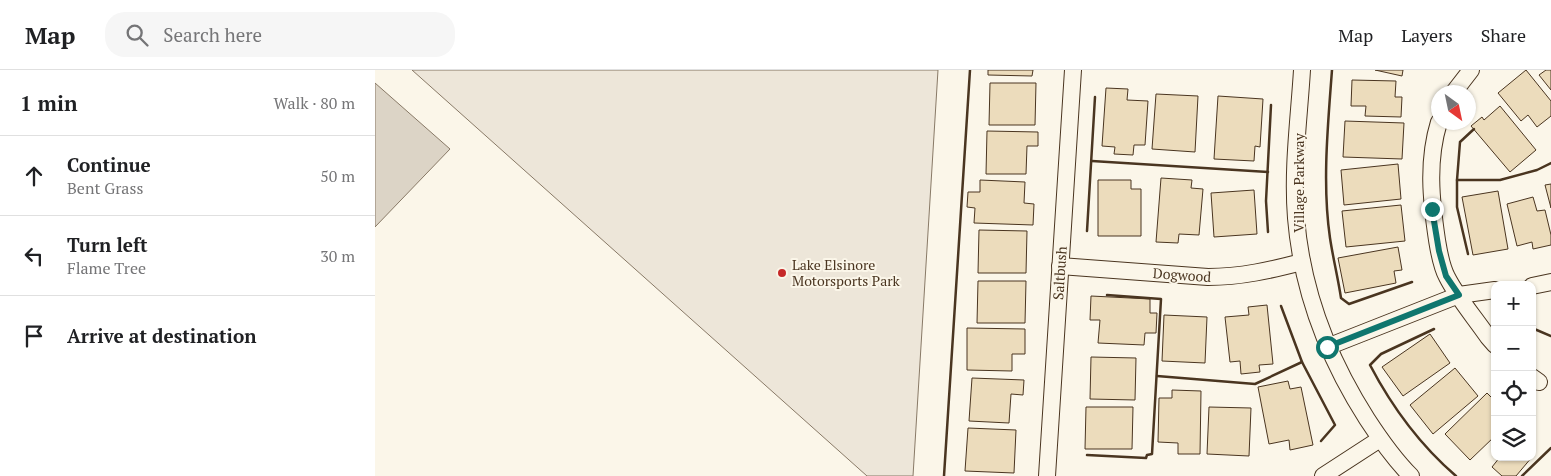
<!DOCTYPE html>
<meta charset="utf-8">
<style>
body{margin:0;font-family:"PT Serif",serif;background:#f6f6f6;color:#202124}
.controls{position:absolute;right:15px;bottom:15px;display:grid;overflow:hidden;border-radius:10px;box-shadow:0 1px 4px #0004}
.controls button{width:45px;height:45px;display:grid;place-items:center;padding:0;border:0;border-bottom:1px solid #e0e0e0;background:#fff;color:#202124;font:25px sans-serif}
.compass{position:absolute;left:1056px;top:15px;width:45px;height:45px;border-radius:50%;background:#fff;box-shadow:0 1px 4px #0004;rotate:147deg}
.stop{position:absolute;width:15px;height:15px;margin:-11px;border:4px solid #0f766e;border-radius:50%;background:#fff}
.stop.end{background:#0f766e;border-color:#fff;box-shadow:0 1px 5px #0008}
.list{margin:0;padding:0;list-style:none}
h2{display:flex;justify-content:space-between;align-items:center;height:65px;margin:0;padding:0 20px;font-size:21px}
h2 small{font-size:16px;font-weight:400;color:#757577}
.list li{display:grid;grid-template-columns:32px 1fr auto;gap:15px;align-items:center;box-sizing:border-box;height:80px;padding:0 20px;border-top:1px solid #e0e0e0}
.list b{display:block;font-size:19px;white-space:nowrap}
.list p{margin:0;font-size:16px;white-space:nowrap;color:#757577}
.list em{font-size:16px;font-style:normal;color:#757577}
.icon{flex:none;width:28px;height:28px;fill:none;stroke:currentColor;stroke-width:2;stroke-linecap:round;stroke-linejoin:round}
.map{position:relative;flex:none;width:1176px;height:406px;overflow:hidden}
header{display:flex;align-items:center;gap:30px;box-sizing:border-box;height:70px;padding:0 25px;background:#fff;border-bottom:1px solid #e0e0e0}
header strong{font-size:24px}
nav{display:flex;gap:28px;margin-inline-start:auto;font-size:18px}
.search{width:350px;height:45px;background:#f6f6f6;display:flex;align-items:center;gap:12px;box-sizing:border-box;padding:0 18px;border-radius:20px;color:#757577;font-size:19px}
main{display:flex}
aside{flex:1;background:#fff}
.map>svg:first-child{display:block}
</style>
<header>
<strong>Map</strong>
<div class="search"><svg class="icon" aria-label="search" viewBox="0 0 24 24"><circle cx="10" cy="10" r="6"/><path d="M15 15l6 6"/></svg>Search here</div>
<nav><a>Map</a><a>Layers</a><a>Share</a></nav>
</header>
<main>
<aside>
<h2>1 min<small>Walk · 80 m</small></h2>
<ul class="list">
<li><svg class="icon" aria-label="ahead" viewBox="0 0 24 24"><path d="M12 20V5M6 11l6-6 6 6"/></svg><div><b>Continue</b><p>Bent Grass</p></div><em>50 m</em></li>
<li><svg class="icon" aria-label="left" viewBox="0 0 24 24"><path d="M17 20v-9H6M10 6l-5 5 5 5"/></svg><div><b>Turn left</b><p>Flame Tree</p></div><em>30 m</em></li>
<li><svg class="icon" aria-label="arrive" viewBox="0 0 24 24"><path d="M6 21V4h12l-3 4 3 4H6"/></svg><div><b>Arrive at destination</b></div></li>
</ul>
</aside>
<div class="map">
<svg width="1176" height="406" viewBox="0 0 1176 406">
<rect width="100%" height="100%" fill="#fbf6e9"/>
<!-- green -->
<polygon fill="#ede6d9" stroke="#887966" points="37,0 563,0 538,406 492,406"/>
<!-- water -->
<polygon fill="#dcd4c6" stroke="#887966" points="0,13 75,79 0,157"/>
<!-- building -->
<g fill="#ecdcbc" stroke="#4a3520">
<polygon points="613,0 658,0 657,6 613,5"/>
<polygon points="1000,0 1028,0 1027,6"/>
<polygon points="1151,0 1176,31 1176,46 1162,57 1153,45 1146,51 1123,23"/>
<polygon points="1171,0 1176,0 1176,20 1164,5"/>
<polygon points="977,10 1021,11 1020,27 1027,27 1026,47 990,46 991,36 976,36"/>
<polygon points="615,13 661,13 660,55 614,55"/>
<polygon points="731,18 753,19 752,30 773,31 770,75 759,75 758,85 739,84 740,77 727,76"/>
<polygon points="781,24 823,26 820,82 777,79"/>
<polygon points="843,26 888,29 885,77 880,76 879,91 839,89"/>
<polygon points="1125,36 1161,80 1135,102 1096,56 1107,47 1109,50"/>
<polygon points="970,51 1029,53 1027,89 968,87"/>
<polygon points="612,61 663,62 663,76 652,76 651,104 611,104"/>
<polygon points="1023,94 1026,129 969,135 966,100"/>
<polygon points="786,108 817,110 816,118 828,119 824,165 804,164 803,173 781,172"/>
<polygon points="605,110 650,112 649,133 659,134 658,155 599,153 600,138 592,137 593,122 605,122"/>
<polygon points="723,110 756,110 756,119 766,119 766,166 723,166"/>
<polygon points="1176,114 1176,138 1170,115"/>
<polygon points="879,120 882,164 839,167 836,123"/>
<polygon points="1123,121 1133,179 1098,185 1087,127"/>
<polygon points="1158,127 1162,141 1170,140 1176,165 1176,175 1158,179 1157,172 1142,176 1132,134"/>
<polygon points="1026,135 1030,171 971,177 967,141"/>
<polygon points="604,160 652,161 651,203 603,203"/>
<polygon points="1023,177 1027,200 1019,201 1021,213 970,223 963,188"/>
<polygon points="603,211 651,211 650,253 602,253"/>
<polygon points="716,226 775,229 775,243 782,243 781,263 770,263 769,275 723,273 725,250 715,250"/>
<polygon points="892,235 898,294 884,295 885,302 866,304 865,291 855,292 850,247 874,245 873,237"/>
<polygon points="789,245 832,247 830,293 787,291"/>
<polygon points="592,258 650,259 650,284 637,284 637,301 592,300"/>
<polygon points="1055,264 1075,293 1028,326 1007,297"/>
<polygon points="716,287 761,288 760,330 715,329"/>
<polygon points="1080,298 1103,326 1058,364 1035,335"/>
<polygon points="597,308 649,310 648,325 636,324 634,353 594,351"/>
<polygon points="913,311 915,319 926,317 938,375 915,380 914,370 894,374 883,317"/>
<polygon points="797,320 826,321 825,384 803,384 803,373 783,372 784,328 797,328"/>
<polygon points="1112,323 1120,331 1120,366 1095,390 1070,364"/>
<polygon points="711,337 758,337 757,379 710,379"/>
<polygon points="834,337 876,338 874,386 832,384"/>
<polygon points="593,358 641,360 639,403 590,401"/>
<polygon points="1125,387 1157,387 1141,406 1127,406 1117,397"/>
</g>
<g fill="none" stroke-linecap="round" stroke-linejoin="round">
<!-- minor casing -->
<g stroke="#4a3520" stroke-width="18">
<g id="minor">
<path d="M927,0C924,49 917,99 921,148C927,220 953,288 992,349C1005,369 1019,389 1036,406"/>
<polyline points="1079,22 1096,0"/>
<path d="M1064,52C1052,91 1056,130 1062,170C1064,182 1066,196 1072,207C1082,227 1100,248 1113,267L1120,275"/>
<path d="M685,196L833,207C866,207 896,200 927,192"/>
<polyline points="1157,216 1176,212"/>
<polyline points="952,277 1084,225 1120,220"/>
<polyline points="1157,307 1164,312"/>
<polyline points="672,406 698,0"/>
<polyline points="948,406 1005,369"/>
</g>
</g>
<!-- minor -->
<use href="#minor" stroke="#fbf6e9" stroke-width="16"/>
<!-- wall -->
<g stroke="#4a3520" stroke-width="2.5">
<path d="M957,0C953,54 947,114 955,168C958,188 963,208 966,228L974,234L1037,212"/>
<polyline points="717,91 893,102"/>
<polyline points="1082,110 1125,110 1162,100 1176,93"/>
<polyline points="712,161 720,27"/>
<polyline points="893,162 891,131 896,35"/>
<polyline points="1093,184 1082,137 1082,110 1085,72 1099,59"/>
<polyline points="906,236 927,292 960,355 946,371"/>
<polyline points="1157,258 1176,266"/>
<path d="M1059,259L1006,284L995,295C1017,337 1045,375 1081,406"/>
<polyline points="782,306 880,314 927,292"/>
<polyline points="712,385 771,388 772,385 777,384 786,229 732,225"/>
<polyline points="569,406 595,0"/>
<polyline points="1147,406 1176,378"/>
</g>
</g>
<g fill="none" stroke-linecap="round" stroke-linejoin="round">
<!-- route -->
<polyline stroke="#0f766e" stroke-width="6" points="952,277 1084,225 1071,206 1064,181 1057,139"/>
</g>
<!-- markers -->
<circle fill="#c62828" stroke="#fbf6e9" stroke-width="2" cx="407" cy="203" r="5"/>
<g text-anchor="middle" stroke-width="4" stroke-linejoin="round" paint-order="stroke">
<!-- street labels -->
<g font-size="14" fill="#4a3520" stroke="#fbf6e9">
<text transform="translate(924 113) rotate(-90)" y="5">Village Parkway</text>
<text transform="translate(685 203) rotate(-86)" y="5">Saltbush</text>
<text transform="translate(807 205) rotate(4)" y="5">Dogwood</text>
</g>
<!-- poi labels -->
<g font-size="14" fill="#4a3520" stroke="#fbf6e9" text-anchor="start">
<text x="417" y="200">Lake Elsinore<tspan x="417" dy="16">Motorsports Park</tspan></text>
</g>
</g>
</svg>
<div class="controls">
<button>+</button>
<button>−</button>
<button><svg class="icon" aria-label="locate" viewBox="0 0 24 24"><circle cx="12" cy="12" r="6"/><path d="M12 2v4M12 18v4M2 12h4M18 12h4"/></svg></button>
<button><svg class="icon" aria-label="layers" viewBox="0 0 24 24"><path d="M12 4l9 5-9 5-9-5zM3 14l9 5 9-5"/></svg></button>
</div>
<svg class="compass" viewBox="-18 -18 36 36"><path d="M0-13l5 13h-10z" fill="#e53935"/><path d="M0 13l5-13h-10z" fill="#757577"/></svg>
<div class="stop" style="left:952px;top:277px"></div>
<div class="stop end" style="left:1057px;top:139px"></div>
</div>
</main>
